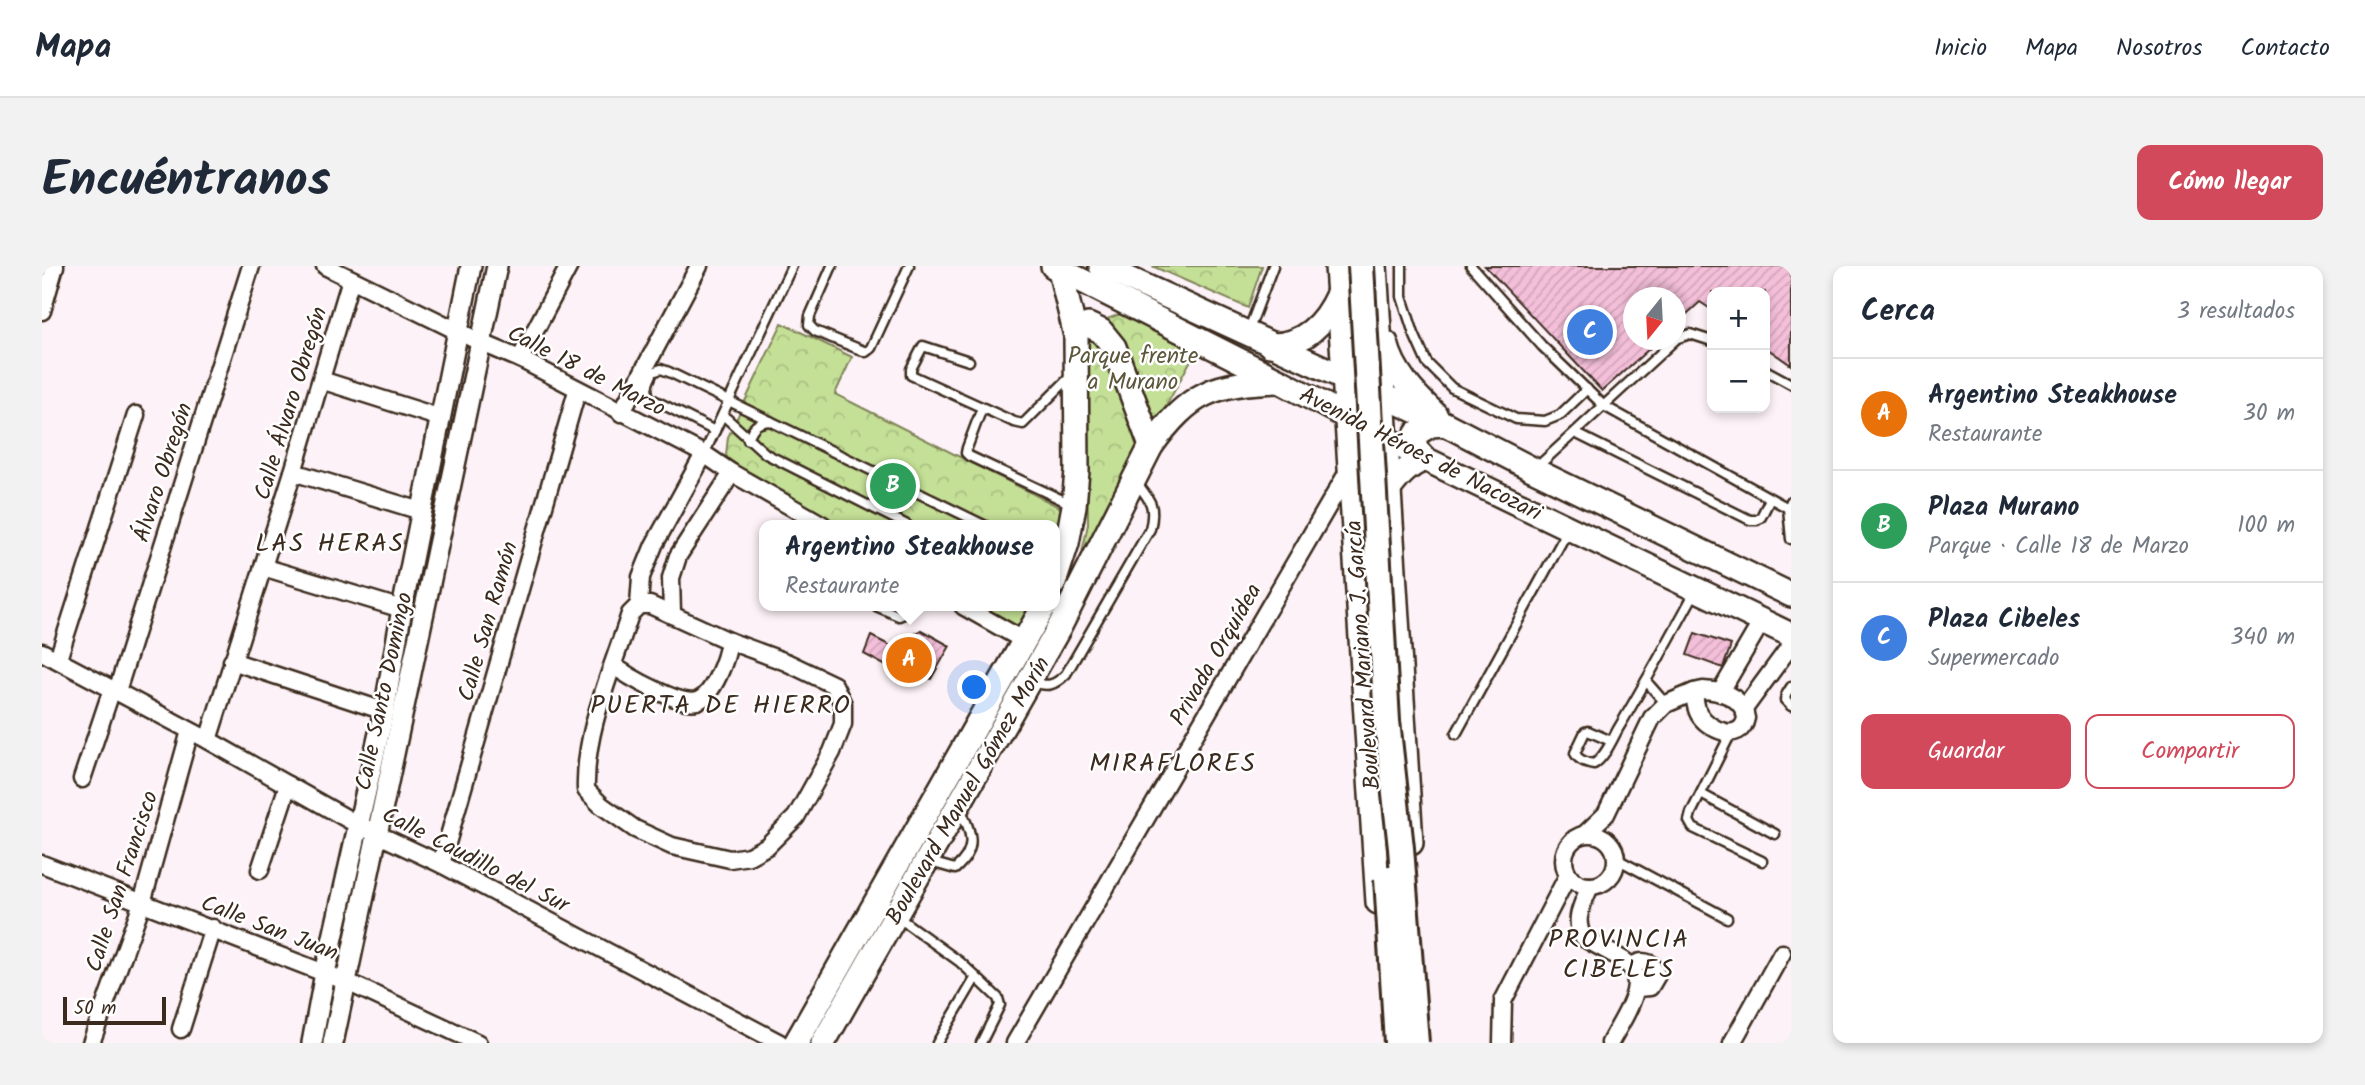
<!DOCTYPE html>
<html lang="es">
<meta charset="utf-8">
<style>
body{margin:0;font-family:Kalam,sans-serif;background:#f2f2f3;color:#1f2937}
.controls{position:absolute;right:21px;top:21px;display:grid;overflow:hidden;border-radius:14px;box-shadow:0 4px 10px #0003}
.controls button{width:63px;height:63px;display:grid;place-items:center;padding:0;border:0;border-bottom:2px solid #e0e1e3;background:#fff;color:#1f2937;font:35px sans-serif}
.compass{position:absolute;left:1581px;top:21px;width:63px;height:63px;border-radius:50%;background:#fff;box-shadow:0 4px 10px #0003;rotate:198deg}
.scale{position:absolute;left:21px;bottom:18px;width:103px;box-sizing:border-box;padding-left:7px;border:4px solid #3b2a1e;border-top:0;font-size:19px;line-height:24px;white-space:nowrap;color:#3b2a1e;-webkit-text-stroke:5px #fff;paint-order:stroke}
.you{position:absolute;left:933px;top:422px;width:24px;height:24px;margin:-18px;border:5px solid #fff;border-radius:50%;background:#1a73e8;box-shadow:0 0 0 10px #1a73e833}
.badge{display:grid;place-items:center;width:46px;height:46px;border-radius:50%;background:#d1495b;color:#fff;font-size:23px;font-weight:700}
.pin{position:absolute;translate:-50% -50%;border:4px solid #fff;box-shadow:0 2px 7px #0006}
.popup{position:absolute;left:717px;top:254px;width:301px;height:91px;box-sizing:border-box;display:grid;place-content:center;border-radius:14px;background:#fff;filter:drop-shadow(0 2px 5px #0005);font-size:23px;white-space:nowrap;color:#747a83}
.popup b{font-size:26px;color:#1f2937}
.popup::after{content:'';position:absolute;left:50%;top:100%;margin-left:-14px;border:14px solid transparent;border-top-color:#fff}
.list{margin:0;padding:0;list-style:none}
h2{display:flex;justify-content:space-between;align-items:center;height:91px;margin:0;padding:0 28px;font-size:30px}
h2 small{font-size:23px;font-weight:400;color:#747a83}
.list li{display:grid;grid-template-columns:46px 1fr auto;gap:21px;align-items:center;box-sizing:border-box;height:112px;padding:0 28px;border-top:2px solid #e0e1e3}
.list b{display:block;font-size:26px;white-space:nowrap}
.list p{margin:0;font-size:23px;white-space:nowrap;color:#747a83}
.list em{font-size:23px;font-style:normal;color:#747a83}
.actions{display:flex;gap:14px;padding:21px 28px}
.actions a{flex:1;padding:16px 0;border:2px solid #d1495b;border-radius:14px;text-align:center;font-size:24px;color:#d1495b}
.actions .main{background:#d1495b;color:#fff}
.map{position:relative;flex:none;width:1749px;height:777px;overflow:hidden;border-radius:14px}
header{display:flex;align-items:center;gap:42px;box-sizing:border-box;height:98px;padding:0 35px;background:#fff;border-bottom:2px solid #e0e1e3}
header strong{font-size:33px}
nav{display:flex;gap:38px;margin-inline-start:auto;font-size:24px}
.intro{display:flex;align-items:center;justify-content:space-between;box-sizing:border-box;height:168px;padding:0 42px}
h1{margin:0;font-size:49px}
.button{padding:18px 32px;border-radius:14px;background:#d1495b;color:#fff;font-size:24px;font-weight:700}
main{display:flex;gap:42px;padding:0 42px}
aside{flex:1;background:#fff;border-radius:14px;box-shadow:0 4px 10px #0003}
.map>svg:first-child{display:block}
</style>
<header>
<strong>Mapa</strong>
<nav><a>Inicio</a><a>Mapa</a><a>Nosotros</a><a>Contacto</a></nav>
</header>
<div class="intro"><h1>Encuéntranos</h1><a class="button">Cómo llegar</a></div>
<main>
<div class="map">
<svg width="1749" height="777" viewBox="0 0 1749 777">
<defs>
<pattern id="park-crowns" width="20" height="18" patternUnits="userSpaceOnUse" patternTransform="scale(1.75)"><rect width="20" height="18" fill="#c4df96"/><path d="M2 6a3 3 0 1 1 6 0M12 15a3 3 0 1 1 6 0" fill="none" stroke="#a9c081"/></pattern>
<pattern id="building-hatch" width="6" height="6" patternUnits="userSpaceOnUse" patternTransform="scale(1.75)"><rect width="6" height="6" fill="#f4bfd9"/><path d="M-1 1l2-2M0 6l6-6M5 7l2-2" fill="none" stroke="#d2a4ba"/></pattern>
</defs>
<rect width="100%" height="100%" fill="#fdf2f7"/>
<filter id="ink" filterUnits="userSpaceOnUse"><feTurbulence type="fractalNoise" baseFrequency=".0143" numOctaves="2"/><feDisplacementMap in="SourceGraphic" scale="14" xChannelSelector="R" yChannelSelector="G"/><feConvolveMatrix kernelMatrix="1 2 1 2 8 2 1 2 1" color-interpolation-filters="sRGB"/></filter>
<g filter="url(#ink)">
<!-- park -->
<g fill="url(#park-crowns)" stroke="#80845a" stroke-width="2">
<polygon points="1110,0 1220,0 1206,42"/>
<polygon points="1087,45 1155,83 1037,301 1046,258 1043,75 1059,55"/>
<polygon points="740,57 810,91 793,128 1023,244 1012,290 1012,259 795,259 691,200 684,189 686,171"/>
<polygon points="936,340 992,340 978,363"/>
</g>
<!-- building -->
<g fill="url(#building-hatch)" stroke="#3b2a1e" stroke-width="2">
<polygon points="1443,0 1749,0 1749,99 1723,81 1723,26 1670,26 1670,44 1658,36 1634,58 1634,32 1592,32 1592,74 1617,74 1560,125"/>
<polygon points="879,364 908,380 889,413 866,401 855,406 822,388 829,370 851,381"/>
<polygon points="1653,367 1689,379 1681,402 1645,389"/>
</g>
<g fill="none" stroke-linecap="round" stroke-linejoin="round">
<!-- service casing -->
<g stroke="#3b2a1e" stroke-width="13">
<g id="service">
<polyline points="790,0 768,50 767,59 773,65 824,86 829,82 867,0"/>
<polyline points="1360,0 1360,31 1372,68 1385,97 1410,122 1474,153 1503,155 1518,149 1545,123"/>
<polyline points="1429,0 1500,80 1562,140 1746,242"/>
<polyline points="1206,66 1231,0"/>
<polyline points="1633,73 1648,68 1670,75"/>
<polyline points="927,95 881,80 869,103 869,109 972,156 981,158 1029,110"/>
<polyline points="1723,104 1749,118"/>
<polyline points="940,142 925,182 924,187 927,190 1029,238"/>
<polyline points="681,149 724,188 865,259"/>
<path d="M673,165L608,132C602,122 607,116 611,106L619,103L627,106L942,259"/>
<polyline points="1533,167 1708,254 1715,254 1719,251 1728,233"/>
<path d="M706,174C710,161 715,156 728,155"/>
<polyline points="662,188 750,0"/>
<polyline points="1494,202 1633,74"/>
<polyline points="1749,235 1746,242 1749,273"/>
<polyline points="834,340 857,350 864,347 868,340"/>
<polyline points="1604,415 1624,438"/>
<path d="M990,416C1006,421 1012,420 1024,408L1108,263C1114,239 1108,234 1094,216"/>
<polyline points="1749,421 1744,429 1743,434 1749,440"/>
<polyline points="1689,467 1649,547 1647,555 1651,562 1720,595"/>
<polyline points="1414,468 1526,264"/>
<path d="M1569,475L1546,465L1543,466L1533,487C1536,494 1545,497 1552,498C1563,491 1570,474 1576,463C1603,418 1628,372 1653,326"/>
<polyline points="1659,528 1733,568"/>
<polyline points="1575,593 1685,652"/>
<path d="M888,596L913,603C937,582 929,567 918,542"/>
<polyline points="857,652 918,696 934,711 895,777"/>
<polyline points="934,711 956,732 958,739 939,777"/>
</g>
</g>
<!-- minor casing -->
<g stroke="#3b2a1e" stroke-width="21">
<g id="minor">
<polyline points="283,0 440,77 478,93 662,188 690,207 781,259"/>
<polyline points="0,45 13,0"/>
<polyline points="478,93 527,0"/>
<polyline points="279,114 399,152"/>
<polyline points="579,147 657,0"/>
<polyline points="251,206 379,245"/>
<polyline points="221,301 360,343"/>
<path d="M597,339H608L687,375L744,396L792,419L801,438V458L790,486L754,551L725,580L707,590L688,593L630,580L593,563L559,539L544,524C542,464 570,405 588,348Z"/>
<polyline points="597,339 599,311 612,279 662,188"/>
<polyline points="921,340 983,375"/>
<polyline points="630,347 629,312 636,290 690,207"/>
<polyline points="0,386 166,474 318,560 399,598 738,777"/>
<polyline points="16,393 94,149"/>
<polyline points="190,395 342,445"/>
<path d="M571,399C585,410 637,440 655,435C672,429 685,391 687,375"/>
<path d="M1661,424C1681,425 1701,431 1704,452C1699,478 1666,464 1657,448C1653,441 1653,434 1652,426Z"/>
<polyline points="75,425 209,0"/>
<polyline points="1678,427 1720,355"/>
<polyline points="1702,443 1749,379"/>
<polyline points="166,474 251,206 309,13"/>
<polyline points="40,513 70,423"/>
<circle cx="1548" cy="594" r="26"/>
<polyline points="1543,568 1564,548 1610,452 1624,438 1652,426"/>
<polyline points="0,598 303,715 436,777"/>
<polyline points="399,598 535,125"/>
<polyline points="218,604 246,519"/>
<path d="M1548,620C1541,638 1530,654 1542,672C1555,680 1569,686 1581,694C1612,714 1579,754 1568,777"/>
<path d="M1590,701C1596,695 1601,695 1609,698L1615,709L1608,721L1595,722"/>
<polyline points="139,763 171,662"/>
<polyline points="49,777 100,637 148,465"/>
<polyline points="973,777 1307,204"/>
<polyline points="1460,777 1461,735 1526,609"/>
<polyline points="1690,777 1740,687"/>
</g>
</g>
<!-- tertiary casing -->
<g stroke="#3b2a1e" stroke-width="24">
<g id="tertiary">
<polyline points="270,777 283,707 342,445 360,343 429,0"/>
<polyline points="291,777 455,0"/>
</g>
</g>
<!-- secondary casing -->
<g stroke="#3b2a1e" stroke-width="28">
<g id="secondary">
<polyline points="1011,0 1238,115 1383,193 1749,369"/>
<polyline points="1059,0 1403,158 1492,204 1749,329"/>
<polyline points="1295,0 1336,636"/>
<polyline points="1333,0 1369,577"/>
<polyline points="1046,59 1059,65 1072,81 1109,180"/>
<path d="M1344,77C1351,106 1372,128 1393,148"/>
<path d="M1228,79C1262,80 1283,57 1296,28"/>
<path d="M1348,222C1358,209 1367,199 1383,193C1374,184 1370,179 1375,167L1389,159L1403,158"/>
<polyline points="1012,317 1025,277 1032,240 1035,205 1034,70 1017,0"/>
<polyline points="754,777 1002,340"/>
<path d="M781,777L1017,362L1109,180C1148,126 1172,117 1238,115"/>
</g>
</g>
<!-- service -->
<use href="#service" stroke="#fff" stroke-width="8"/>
<!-- minor -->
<use href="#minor" stroke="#fff" stroke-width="16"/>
<!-- tertiary -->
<use href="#tertiary" stroke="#fff" stroke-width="19"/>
<!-- secondary -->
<use href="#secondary" stroke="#fff" stroke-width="23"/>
<!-- primary-bridge casing -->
<g stroke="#3b2a1e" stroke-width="30" stroke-linecap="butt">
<g id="primary-bridge">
<polyline points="1319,0 1345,455 1359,582 1374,777"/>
<polyline points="1345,612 1355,777"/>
</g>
</g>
<!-- primary-bridge -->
<use href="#primary-bridge" stroke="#fff" stroke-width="24"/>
</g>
</g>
<g text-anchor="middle" stroke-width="5" stroke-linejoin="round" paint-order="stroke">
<!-- park labels -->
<g font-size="23" fill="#5d573c" stroke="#fff">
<text x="1091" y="97">Parque frente<tspan x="1091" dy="26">a Murano</tspan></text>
</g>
<!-- street labels -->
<g font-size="23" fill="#3b2a1e" stroke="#fff">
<text transform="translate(545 104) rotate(27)" y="8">Calle 18 de Marzo</text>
<text transform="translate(248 137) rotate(-73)" y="8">Calle Álvaro Obregón</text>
<text transform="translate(1379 187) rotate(27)" y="8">Avenida Héroes de Nacozari</text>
<text transform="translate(120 206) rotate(-72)" y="8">Álvaro Obregón</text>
<text transform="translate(445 355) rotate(-74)" y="8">Calle San Ramón</text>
<text transform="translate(1173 388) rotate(-60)" y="8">Privada Orquídea</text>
<text transform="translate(1320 389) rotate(-94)" y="8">Boulevard Mariano J. García</text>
<text transform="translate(341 425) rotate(-78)" y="8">Calle Santo Domingo</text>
<text transform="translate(925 524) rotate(-60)" y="8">Boulevard Manuel Gómez Morín</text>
<text transform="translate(434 593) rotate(27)" y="8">Calle Caudillo del Sur</text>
<text transform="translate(79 615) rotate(-72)" y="8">Calle San Francisco</text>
<text transform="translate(228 661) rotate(21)" y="8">Calle San Juan</text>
</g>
<!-- quarter labels -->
<g font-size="26" letter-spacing="2" fill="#3b2a1e" stroke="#fff">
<text x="288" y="285">LAS HERAS</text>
<text x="679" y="447">PUERTA DE HIERRO</text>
<text x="1131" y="505">MIRAFLORES</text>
<text x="1577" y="681">PROVINCIA<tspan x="1577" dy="30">CIBELES</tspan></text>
</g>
</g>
</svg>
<div class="controls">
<button>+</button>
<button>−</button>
</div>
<svg class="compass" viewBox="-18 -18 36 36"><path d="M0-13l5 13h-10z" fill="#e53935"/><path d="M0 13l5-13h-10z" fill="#747a83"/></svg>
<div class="scale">50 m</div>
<div class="you"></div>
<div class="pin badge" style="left:867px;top:394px;background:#e8710a">A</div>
<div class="popup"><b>Argentino Steakhouse</b>Restaurante</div>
<div class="pin badge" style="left:851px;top:220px;background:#2e9e5b">B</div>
<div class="pin badge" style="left:1548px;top:66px;background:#3f7fe0">C</div>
</div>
<aside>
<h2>Cerca<small>3 resultados</small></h2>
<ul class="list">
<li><span class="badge" style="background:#e8710a">A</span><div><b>Argentino Steakhouse</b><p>Restaurante</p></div><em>30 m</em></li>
<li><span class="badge" style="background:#2e9e5b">B</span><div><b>Plaza Murano</b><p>Parque · Calle 18 de Marzo</p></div><em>100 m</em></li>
<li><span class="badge" style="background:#3f7fe0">C</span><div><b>Plaza Cibeles</b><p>Supermercado</p></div><em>340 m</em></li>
</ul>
<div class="actions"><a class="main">Guardar</a><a>Compartir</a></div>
</aside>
</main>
